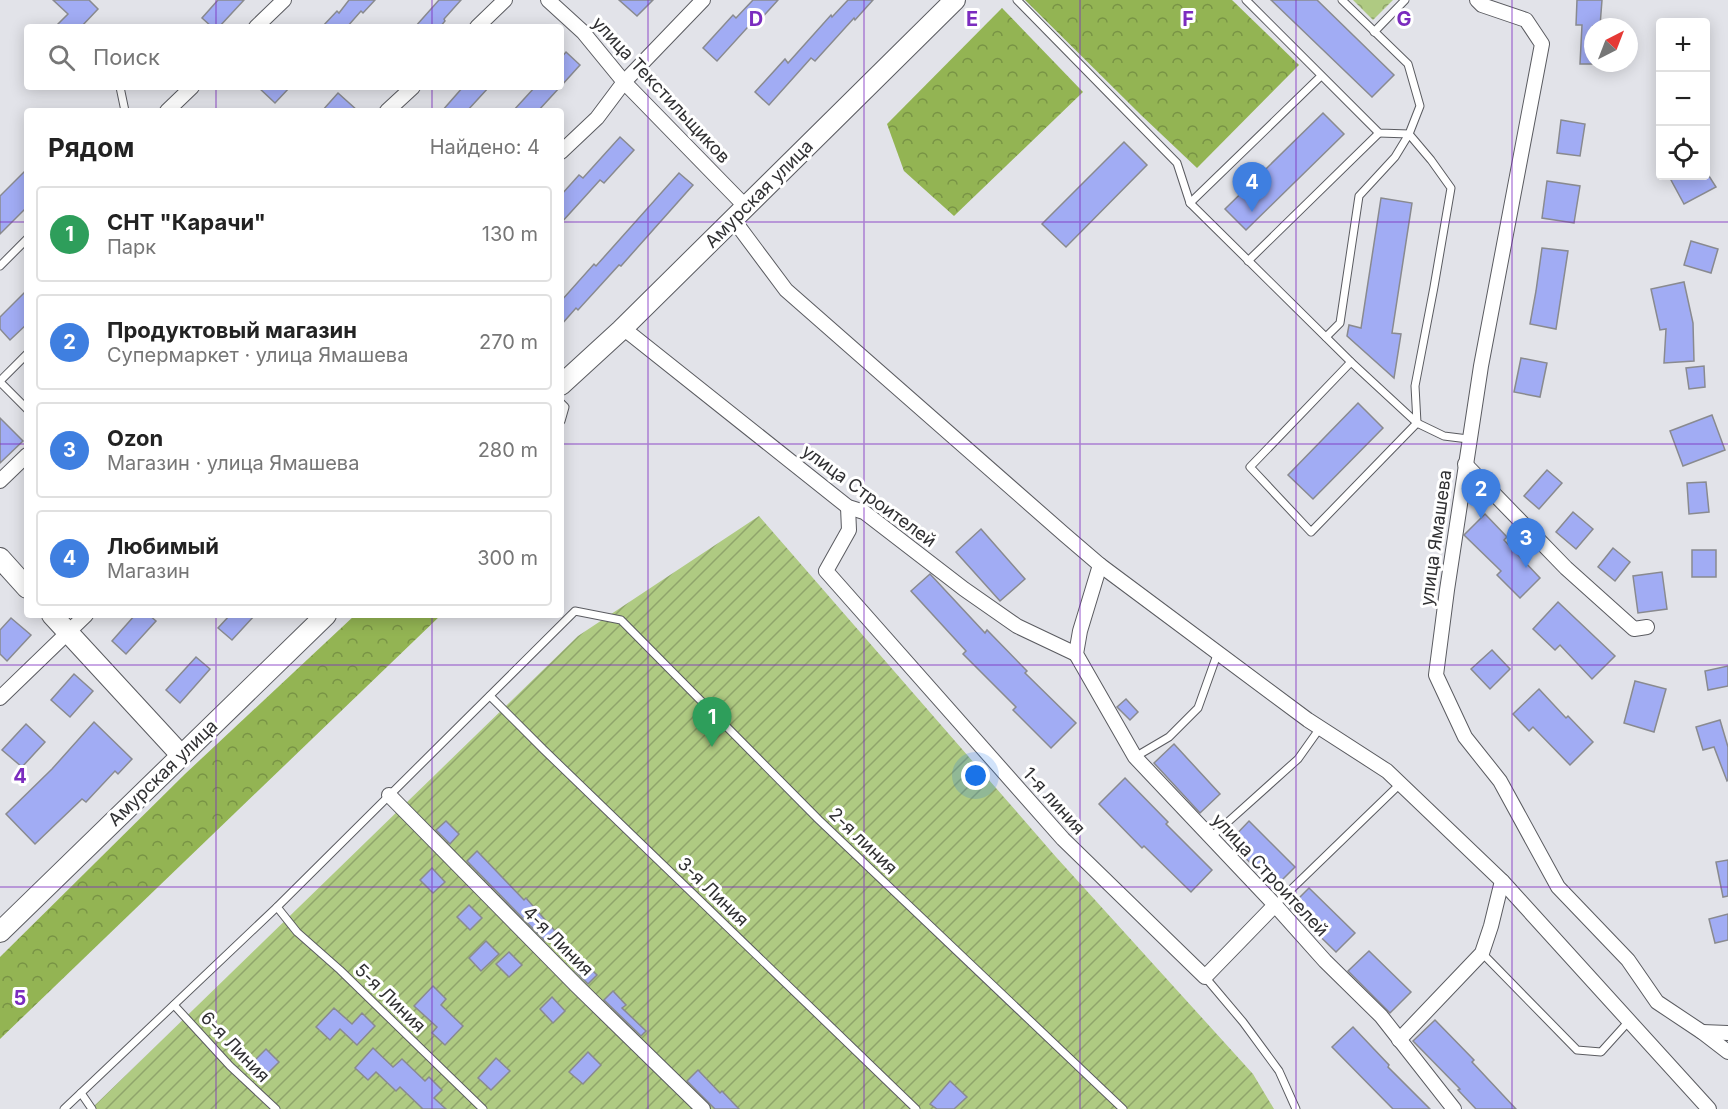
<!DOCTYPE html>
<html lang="ru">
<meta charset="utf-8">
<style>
body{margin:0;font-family:Inter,sans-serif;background:#f6f6f6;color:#222}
.controls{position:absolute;right:18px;top:18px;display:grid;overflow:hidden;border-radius:6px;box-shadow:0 3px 15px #0003}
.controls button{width:54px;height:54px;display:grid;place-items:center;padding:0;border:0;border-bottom:2px solid #e0e0e0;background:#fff;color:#222;font:30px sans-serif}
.compass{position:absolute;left:1584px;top:18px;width:54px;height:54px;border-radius:50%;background:#fff;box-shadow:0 3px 15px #0003;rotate:42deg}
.you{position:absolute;left:976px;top:776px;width:21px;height:21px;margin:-15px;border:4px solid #fff;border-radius:50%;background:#1a73e8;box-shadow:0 0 0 9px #1a73e833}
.badge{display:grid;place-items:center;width:39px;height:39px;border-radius:50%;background:#d2424d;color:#fff;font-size:20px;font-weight:700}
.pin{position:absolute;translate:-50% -50px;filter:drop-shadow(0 2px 3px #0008)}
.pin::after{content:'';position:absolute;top:32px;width:21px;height:18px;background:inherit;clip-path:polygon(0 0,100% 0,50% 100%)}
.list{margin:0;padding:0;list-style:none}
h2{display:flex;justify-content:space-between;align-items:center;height:78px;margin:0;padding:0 24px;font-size:26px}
h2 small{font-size:20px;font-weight:400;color:#767676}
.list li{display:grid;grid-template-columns:39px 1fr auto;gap:18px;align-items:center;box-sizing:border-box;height:96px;margin:0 12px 12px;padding:0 12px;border:2px solid #e0e0e0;border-radius:6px}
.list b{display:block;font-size:22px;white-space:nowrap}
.list p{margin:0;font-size:20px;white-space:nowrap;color:#767676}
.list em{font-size:20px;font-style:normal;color:#767676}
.icon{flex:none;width:33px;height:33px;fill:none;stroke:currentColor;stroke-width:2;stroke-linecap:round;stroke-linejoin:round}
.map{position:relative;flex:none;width:1728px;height:1109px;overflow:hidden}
.search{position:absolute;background:#fff;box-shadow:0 3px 15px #0003;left:24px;top:24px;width:540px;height:66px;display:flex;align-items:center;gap:15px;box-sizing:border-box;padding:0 21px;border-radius:6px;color:#767676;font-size:22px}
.panel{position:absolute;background:#fff;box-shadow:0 3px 15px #0003;left:24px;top:108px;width:540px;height:510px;border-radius:6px}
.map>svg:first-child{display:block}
</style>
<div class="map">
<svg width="1728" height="1109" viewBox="0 0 1728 1109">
<defs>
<pattern id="forest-crowns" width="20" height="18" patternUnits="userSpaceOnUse" patternTransform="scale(1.5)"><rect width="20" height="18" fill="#93b453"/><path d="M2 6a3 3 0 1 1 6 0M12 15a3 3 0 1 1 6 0" fill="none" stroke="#789345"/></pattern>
<pattern id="park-crowns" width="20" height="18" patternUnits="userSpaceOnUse" patternTransform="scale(1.5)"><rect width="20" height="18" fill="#afca82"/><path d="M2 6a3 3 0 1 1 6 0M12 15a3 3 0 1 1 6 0" fill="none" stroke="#8fa46b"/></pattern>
<pattern id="garden-furrows" width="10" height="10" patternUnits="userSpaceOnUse" patternTransform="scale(1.5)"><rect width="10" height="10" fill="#afca82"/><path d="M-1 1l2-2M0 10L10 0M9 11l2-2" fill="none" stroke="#8fa46b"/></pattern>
</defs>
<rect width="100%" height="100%" fill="#e2e3e9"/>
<!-- forest -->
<g fill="url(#forest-crowns)">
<polygon points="1025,0 1232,0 1299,65 1197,168 1141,115"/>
<polygon points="1002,8 1083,92 954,216 904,171 887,124"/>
<polygon points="355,615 441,615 0,1039 0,957 185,774"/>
</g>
<!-- park -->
<polygon fill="url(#park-crowns)" points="1353,0 1393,0 1373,20"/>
<!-- garden -->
<polygon fill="url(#garden-furrows)" points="759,516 1056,857 1253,1074 1274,1109 91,1109 578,636"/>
<!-- building -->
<g fill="#a1acf4" stroke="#898a8f" stroke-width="1.5">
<polygon points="53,0 89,0 98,9 81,27 55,27 68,14"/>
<polygon points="218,0 244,0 219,27 212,27 202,18"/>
<polygon points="349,0 375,0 363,13 361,11 347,27 322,27 337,11 339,13"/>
<polygon points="439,0 461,0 444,19 445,21 440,27 415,27"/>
<polygon points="619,0 653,0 637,16"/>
<polygon points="753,0 778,0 759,21 756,18 717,61 703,48 733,15 736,18"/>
<polygon points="848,0 873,0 855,20 854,18 815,61 811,58 769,105 755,92 785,59 788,63 831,15 832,17"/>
<polygon points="1271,0 1317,0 1394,75 1372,97"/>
<polygon points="1577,0 1602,0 1600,26 1593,26 1593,64 1580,64 1582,25 1576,25"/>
<polygon points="566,52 580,65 561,86 561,58"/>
<polygon points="258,87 290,87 275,103"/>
<polygon points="463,87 489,87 467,111 442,111"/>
<polygon points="535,87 560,87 538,111 513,111"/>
<polygon points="338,93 358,111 322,111"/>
<polygon points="1323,113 1344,134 1246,230 1225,209"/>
<polygon points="1561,120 1585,124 1580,156 1557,153"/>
<polygon points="620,137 634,150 604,183 600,180 561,223 561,195 579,175 583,178"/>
<polygon points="1124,142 1147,165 1066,247 1042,224"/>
<polygon points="27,169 27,207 0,234 0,196"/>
<polygon points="679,173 693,185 621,266 619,265 578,310 576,308 561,325 561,301 594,264 596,266"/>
<polygon points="1678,176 1709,176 1716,187 1684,204 1671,180"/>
<polygon points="1547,181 1580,186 1574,223 1542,218"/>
<polygon points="1381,198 1412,203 1392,333 1401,334 1394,378 1347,336 1349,325 1361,328"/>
<polygon points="1691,241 1718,249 1711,273 1684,265"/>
<polygon points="1542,248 1568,251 1556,329 1530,324 1536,291"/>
<polygon points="1684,282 1693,323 1694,361 1664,363 1666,329 1660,330 1651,289"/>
<polygon points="27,290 27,324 10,340 0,329 0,317"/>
<polygon points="1521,358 1547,363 1540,397 1514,392"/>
<polygon points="1704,366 1705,387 1689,389 1686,368"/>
<polygon points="1358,403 1383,428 1313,499 1288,475"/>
<polygon points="1712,415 1725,450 1683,466 1670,431"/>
<polygon points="0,418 23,441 0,463"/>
<polygon points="1547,470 1562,483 1539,509 1524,496"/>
<polygon points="1706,482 1709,512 1689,514 1687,483"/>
<polygon points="1573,512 1593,529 1576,549 1556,532"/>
<polygon points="1485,514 1507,537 1504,540 1540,578 1520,598 1497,575 1501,571 1464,535"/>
<polygon points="981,529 1025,579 1000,601 956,552"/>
<polygon points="1613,548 1630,562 1615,581 1598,567"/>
<rect x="1692" y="550" width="24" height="27"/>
<polygon points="1662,572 1667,609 1638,613 1633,576"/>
<polygon points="930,574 985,633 987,630 1027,671 1025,673 1076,723 1051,748 1013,710 1016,707 963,654 966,651 911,591"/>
<polygon points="1558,602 1615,656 1592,679 1560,645 1555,650 1533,629"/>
<polygon points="135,615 149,615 156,621 126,654 112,641"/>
<polygon points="230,615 255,615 232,640 218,628"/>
<polygon points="11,618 31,635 7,661 0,654 0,630"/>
<polygon points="1492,650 1510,669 1490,689 1471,669"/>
<polygon points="196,657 210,669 180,703 166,690"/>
<polygon points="1728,666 1728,686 1708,690 1705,671"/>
<polygon points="74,674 93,691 70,717 51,700"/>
<polygon points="1635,681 1666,689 1654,732 1624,723"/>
<polygon points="1539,689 1566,718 1568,716 1593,742 1570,765 1533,727 1529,731 1513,714"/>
<polygon points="1126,699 1138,712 1130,720 1117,707"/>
<polygon points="1720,720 1728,747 1728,780 1727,781 1714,747 1703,750 1696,727"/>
<polygon points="94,722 132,759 118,774 115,771 86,802 82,799 35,844 6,814 52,769"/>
<polygon points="26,724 45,742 22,767 2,750"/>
<polygon points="1174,744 1220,794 1200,813 1154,763"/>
<polygon points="1125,778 1168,822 1166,824 1212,870 1191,892 1144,846 1142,848 1099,804"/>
<polygon points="446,821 459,834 450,844 436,830"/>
<polygon points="1249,821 1295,867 1275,887 1229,842"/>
<polygon points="477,851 524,900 526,898 555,931 545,941 467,861"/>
<polygon points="1728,860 1728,896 1723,897 1716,862"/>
<polygon points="432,868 445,882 433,893 420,880"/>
<polygon points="1309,888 1355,933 1336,952 1290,907"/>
<polygon points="469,905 482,918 470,930 457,917"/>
<polygon points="1728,914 1728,940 1715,943 1709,919"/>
<polygon points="486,941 499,954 481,971 469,958"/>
<polygon points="1369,951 1411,992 1390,1013 1348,971"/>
<polygon points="509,952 522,965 509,977 496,964"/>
<polygon points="584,962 597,975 588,984 575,971"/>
<polygon points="433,986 446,999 441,1005 463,1026 445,1045 432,1033 437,1027 414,1006"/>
<polygon points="613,991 626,1005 622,1008 646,1031 641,1036 604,1000"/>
<polygon points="552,997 565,1011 553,1023 540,1009"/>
<polygon points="334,1008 352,1024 362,1013 375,1026 357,1045 340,1029 330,1040 316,1027"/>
<polygon points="1435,1020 1474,1060 1472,1062 1516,1109 1476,1109 1458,1090 1460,1089 1413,1041"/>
<polygon points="1353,1027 1389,1065 1388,1067 1430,1109 1393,1109 1332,1047"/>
<polygon points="373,1048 393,1067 402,1059 425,1081 429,1077 442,1090 434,1098 446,1109 423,1109 400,1087 396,1091 376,1072 368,1080 355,1068"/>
<polygon points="266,1049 279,1062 260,1081 247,1068"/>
<polygon points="588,1052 601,1065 583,1084 569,1072"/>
<polygon points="496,1058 510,1071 491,1090 478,1078"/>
<polygon points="698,1070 720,1093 722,1091 739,1109 715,1109 687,1081"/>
<polygon points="950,1081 967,1097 954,1109 937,1109 930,1104"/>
</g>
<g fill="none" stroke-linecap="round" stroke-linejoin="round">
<!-- lane casing -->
<g stroke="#5a5b60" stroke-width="9">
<g id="lane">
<polyline points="1017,0 1177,163 1190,203 1351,362 1417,423 1444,436 1468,439"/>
<polyline points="1246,0 1379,133 1409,134 1420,106 1408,64 1342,0"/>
<polyline points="1374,32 1405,0"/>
<polyline points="120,87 125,111"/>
<polyline points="1190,203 1321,76"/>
<polyline points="1248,261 1379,133"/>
<polyline points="0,266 27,239"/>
<polyline points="1326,337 1340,323 1359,196 1395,157 1409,134 1431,160 1451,188 1434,287 1415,386 1417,423 1311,532 1250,467 1351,362"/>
<polyline points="0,381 27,354"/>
<polyline points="0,382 27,409"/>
<polyline points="561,403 565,407 561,421"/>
<polyline points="490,696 544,750 916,1109"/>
<polyline points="1135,757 1169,737 1198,708 1218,652"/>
<polyline points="1210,838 1298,759 1320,728"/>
<polyline points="1275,905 1400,784"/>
<polyline points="277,907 297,932 340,970 483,1109"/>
<polyline points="1482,953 1577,1050 1601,1052 1629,1021"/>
<polyline points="1205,977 1243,1022 1279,1071 1296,1109"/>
<polyline points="174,1005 230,1066 276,1109"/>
<polyline points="81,1093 92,1109"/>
<polyline points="64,1109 277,907 575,611 621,620 819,820 1123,1109"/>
</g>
</g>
<!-- street casing -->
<g stroke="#5a5b60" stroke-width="16">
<g id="street">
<polyline points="548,0 583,32 624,82 746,207"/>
<polyline points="1477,0 1482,5 1526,20 1542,44 1481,366 1447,590 1436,675 1465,737 1500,781 1558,887 1628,960 1657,1002 1702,1032 1728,1052"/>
<polyline points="256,27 284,0"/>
<polyline points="477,27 505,0"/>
<polyline points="167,111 192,87"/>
<polyline points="387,111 413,87"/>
<polyline points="561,152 597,118 624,82 703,0"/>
<polyline points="733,219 786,290 1065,535 1100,565 1308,720 1387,771 1502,881 1709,1109"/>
<polyline points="623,328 848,507 864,512 964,589 1017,626 1076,654"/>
<polyline points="1465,464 1566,568 1634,629 1647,627"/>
<polyline points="0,481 27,455"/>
<polyline points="848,507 849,530 826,571 1063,839 1205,977 1275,905"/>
<polyline points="1100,565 1080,631 1076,654 1135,757 1275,905 1325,961 1381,1016 1454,1109"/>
<polyline points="0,698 86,615"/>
<polyline points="389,795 577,986 703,1109"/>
<polyline points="1702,1032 1728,1033"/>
<polyline points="1399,1040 1482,953 1491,926 1502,881"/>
</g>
</g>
<!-- secondary casing -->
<g stroke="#5a5b60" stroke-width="22">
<g id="secondary">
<polyline points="561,385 621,330 955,0"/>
<polyline points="0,558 27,588"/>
<polyline points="52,615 181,755"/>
<polyline points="0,932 326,615"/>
</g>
</g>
<!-- lane -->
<use href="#lane" stroke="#fff" stroke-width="7"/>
<!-- street -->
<use href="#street" stroke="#fff" stroke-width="14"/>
<!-- secondary -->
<use href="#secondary" stroke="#fff" stroke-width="20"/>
</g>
<!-- grid -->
<path fill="none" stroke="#7b2cbf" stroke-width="1.5" stroke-opacity="0.55" d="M216,0V27M432,0V27M648,0V1109M864,0V1109M1080,0V1109M1296,0V1109M1512,0V1109M216,87V111M432,87V111M0,222H27M561,222H1728M0,444H27M561,444H1728M216,615V1109M432,615V1109M0,665H1728M0,887H1728"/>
<g text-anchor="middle" stroke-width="6" stroke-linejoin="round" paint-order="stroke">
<!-- street labels -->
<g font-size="18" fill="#303032" stroke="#fff">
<text transform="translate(661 90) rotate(47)" y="6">улица Текстильщиков</text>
<text transform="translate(759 194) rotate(-45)" y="6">Амурская улица</text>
<text transform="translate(869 496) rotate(36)" y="6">улица Строителей</text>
<text transform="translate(1436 538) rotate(-82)" y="6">улица Ямашева</text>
<text transform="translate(163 773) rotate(-44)" y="6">Амурская улица</text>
<text transform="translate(1054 801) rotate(48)" y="6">1-я линия</text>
<text transform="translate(863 841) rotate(44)" y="6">2-я линия</text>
<text transform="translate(1270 875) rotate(47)" y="6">улица Строителей</text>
<text transform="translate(713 892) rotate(44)" y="6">3-я Линия</text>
<text transform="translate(558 941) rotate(45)" y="6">4-я Линия</text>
<text transform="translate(390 998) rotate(44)" y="6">5-я Линия</text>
<text transform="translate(235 1047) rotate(46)" y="6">6-я Линия</text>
</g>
</g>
<g font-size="20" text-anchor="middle" font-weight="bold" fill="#7b2cbf" stroke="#fff" stroke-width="6" stroke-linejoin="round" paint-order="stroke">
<text x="756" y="26">D</text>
<text x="972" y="26">E</text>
<text x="1188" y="26">F</text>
<text x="1404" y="26">G</text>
<text x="20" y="783">4</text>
<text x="20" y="1005">5</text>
</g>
</svg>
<div class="controls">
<button>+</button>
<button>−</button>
<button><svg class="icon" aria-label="locate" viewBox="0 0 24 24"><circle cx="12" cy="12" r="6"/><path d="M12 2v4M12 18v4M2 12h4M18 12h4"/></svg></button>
</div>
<svg class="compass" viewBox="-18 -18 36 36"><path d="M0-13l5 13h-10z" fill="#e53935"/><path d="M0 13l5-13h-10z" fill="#767676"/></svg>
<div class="you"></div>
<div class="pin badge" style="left:712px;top:747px;background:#2e9e5b">1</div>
<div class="pin badge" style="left:1481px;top:519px;background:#3f7fe0">2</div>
<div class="pin badge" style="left:1526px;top:568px;background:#3f7fe0">3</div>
<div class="pin badge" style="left:1252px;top:212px;background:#3f7fe0">4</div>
<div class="search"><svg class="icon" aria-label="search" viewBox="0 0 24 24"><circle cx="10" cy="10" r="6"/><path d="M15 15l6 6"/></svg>Поиск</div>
<section class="panel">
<h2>Рядом<small>Найдено: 4</small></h2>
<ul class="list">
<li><span class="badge" style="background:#2e9e5b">1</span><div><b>СНТ &quot;Карачи&quot;</b><p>Парк</p></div><em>130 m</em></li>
<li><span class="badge" style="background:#3f7fe0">2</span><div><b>Продуктовый магазин</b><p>Супермаркет · улица Ямашева</p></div><em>270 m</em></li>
<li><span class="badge" style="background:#3f7fe0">3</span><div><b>Ozon</b><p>Магазин · улица Ямашева</p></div><em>280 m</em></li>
<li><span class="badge" style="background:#3f7fe0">4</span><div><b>Любимый</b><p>Магазин</p></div><em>300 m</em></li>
</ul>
</section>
</div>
